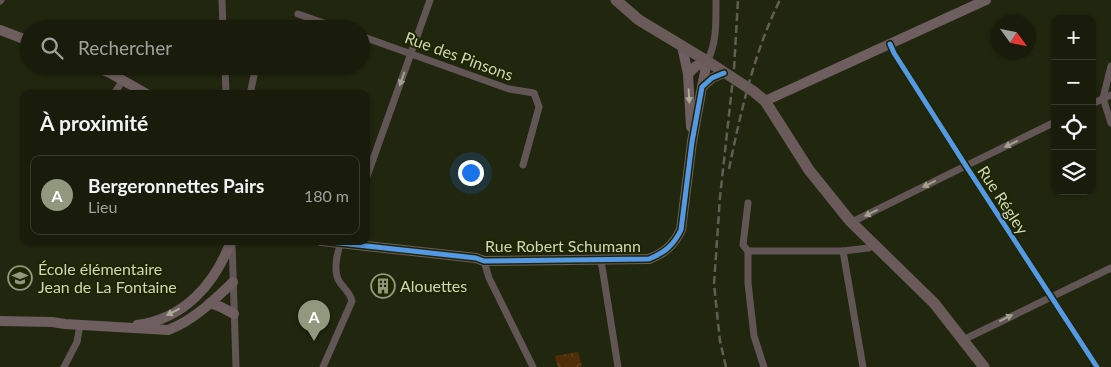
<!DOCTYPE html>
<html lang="fr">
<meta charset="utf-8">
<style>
body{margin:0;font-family:Lato,sans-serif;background:#262919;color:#f1f3f6}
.controls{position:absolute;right:15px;top:15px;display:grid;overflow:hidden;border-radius:10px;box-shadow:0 1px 4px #0004}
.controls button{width:45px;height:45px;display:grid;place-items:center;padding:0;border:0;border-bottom:1px solid #373a2c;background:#191c0b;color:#f1f3f6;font:25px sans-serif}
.compass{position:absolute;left:991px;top:15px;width:45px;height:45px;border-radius:50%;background:#191c0b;box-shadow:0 1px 4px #0004;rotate:123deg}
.you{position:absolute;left:470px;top:172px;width:18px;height:18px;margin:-12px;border:4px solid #fff;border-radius:50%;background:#1a73e8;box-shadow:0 0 0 8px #1a73e833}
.badge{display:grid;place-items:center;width:32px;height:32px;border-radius:50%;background:#91987e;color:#fff;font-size:16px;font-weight:700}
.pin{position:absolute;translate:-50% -41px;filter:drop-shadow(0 1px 2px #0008)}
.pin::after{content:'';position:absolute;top:26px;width:18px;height:15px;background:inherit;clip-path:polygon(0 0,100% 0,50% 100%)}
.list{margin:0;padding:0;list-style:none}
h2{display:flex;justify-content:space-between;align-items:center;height:65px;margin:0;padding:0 20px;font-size:21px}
h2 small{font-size:16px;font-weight:400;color:#9fa19d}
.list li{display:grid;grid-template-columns:32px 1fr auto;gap:15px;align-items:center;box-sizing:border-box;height:80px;margin:0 10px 10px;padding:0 10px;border:1px solid #373a2c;border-radius:10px}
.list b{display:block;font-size:19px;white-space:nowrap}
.list p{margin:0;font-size:16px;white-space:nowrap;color:#9fa19d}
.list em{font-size:16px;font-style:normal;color:#9fa19d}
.icon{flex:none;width:28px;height:28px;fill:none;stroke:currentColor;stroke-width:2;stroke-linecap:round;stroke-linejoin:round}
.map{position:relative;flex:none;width:1111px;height:367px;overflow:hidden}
.search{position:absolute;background:#191c0b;box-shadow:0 1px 4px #0004;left:20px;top:20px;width:350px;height:55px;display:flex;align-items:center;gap:12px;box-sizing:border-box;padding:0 18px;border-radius:28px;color:#9fa19d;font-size:19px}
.panel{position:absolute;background:#191c0b;box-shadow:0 1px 4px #0004;left:20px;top:90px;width:350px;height:155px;border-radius:10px}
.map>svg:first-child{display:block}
</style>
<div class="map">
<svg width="1111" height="367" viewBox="0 0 1111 367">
<defs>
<pattern id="park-crowns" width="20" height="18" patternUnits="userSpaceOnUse" patternTransform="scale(1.25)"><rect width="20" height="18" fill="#4f2d06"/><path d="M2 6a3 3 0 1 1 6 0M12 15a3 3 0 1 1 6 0" fill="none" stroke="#674b28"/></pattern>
</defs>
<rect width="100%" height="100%" fill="#21260f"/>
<!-- park -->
<polygon fill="url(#park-crowns)" points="578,352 582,367 558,367 555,356"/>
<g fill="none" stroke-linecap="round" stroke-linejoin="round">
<!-- street -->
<g stroke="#625556" stroke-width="7">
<polyline points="222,0 223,29"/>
<polyline points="0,1 1,0"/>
<polyline points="298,14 341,29"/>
<polyline points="361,36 509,89 534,93 539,107 523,165"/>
<polyline points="890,44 894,53 966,166 1097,367"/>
<path d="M707,61C717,44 716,20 716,0"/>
<polyline points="225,66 226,94"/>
<polyline points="1111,66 1103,98 1111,123"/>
<polyline points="114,94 123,80"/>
<polyline points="250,94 256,66"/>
<polyline points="1092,104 1111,95"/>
<polyline points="366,179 430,0"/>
<polyline points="748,203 743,245 748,251 843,251 868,248 874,245"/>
<polyline points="850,221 856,220 1055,122"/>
<polyline points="232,242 236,367"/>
<polyline points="748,251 748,283 754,336 764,367"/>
<polyline points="843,251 863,367"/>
<polyline points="601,260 618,367"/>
<polyline points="484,261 489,278 533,367"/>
<polyline points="963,340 1111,268"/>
<polyline points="64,367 77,342 80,325"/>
<path d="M323,367L352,301C350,292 343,288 339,281C333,271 337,251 342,241"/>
</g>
<!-- secondary -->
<g stroke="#6e5e60" stroke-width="10">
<polyline points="0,30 29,41"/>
<polyline points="682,46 688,74"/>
<polyline points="93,66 108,72 147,94"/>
<polyline points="702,87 707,61"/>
<polyline points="765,101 986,0"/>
<polyline points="691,127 688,74 696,66 707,61"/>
<path d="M321,241L476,258L484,261L649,259C664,253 673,246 681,230L692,142L702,87L712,78L724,73"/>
<polyline points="210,303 221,307 234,314"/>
<path d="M0,321L52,322L65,324L168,330C193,321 214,300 233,282"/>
<path d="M137,325C184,319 215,284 231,241"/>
</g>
<!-- primary -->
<polyline stroke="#6a5b5a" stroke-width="11" points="616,0 639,20 707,61 753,91 765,101 809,170 850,221 934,303 984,367"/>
<!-- rail -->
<g stroke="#625e55" stroke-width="2.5" stroke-dasharray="8 4" stroke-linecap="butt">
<path d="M729,169C741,111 754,52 780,0"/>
<polyline points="726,367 720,341 714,284 720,197 734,69 738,0"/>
</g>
<!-- cycleway casing -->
<g stroke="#1e2500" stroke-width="8">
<g id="cycleway">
<polyline points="890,44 894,53 966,166 1097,367"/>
<path d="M321,241L476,258L484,261L649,259C664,253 673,246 681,230L692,142L702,87L712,78L724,73"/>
</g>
</g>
<!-- cycleway -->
<use href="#cycleway" stroke="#5399e6" stroke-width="5"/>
</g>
<!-- one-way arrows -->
<defs><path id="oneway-solid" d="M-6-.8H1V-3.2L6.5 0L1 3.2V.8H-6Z" transform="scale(1.25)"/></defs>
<g fill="#a3a292">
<use href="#oneway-solid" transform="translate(402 79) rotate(110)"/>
<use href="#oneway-solid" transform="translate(1011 144) rotate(154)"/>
<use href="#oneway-solid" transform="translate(929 184) rotate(154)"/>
<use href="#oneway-solid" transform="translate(871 213) rotate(154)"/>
<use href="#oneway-solid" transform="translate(1006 318) rotate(-26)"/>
</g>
<g fill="#acac9a">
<use href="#oneway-solid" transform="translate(689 96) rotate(87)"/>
<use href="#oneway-solid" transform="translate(173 312) rotate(153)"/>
</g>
<!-- icons -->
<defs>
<g id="school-ring" transform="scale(1.25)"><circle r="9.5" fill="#1e2500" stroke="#91987e" stroke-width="1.5"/><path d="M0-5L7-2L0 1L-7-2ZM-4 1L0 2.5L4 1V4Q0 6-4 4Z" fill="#91987e"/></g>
<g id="building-ring" transform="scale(1.25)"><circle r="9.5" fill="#1e2500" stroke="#91987e" stroke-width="1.5"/><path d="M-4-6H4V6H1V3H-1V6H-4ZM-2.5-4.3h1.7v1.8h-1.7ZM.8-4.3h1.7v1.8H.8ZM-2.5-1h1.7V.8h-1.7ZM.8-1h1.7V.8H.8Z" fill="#91987e"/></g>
</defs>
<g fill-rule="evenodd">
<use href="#school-ring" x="20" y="278"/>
<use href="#building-ring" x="383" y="286"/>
</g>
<g text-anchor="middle" stroke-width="4" stroke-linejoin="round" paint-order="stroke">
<!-- street labels -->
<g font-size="16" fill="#ced6ba" stroke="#1e2500">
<text transform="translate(459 56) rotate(20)" y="6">Rue des Pinsons</text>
<text transform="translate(1003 200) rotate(57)" y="6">Rue Régley</text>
<text x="563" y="252">Rue Robert Schumann</text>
</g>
<!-- poi labels -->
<g font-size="16" fill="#ced6ba" stroke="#1e2500" text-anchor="start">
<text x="38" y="275">École élémentaire<tspan x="38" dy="18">Jean de La Fontaine</tspan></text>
<text x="400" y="292">Alouettes</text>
</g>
</g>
</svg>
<div class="controls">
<button>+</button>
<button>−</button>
<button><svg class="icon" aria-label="locate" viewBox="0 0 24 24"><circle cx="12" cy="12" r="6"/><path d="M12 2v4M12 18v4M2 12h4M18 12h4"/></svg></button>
<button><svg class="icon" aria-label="layers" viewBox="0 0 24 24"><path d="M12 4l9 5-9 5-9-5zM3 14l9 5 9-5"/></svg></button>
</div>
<svg class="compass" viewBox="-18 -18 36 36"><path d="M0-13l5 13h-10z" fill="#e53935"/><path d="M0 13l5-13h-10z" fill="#9fa19d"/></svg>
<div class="you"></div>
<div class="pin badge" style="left:314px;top:341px">A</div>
<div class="search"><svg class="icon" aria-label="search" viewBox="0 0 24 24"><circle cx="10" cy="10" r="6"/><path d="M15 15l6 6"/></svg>Rechercher</div>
<section class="panel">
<h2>À proximité<small></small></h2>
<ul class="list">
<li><span class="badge">A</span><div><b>Bergeronnettes Pairs</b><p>Lieu</p></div><em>180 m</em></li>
</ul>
</section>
</div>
